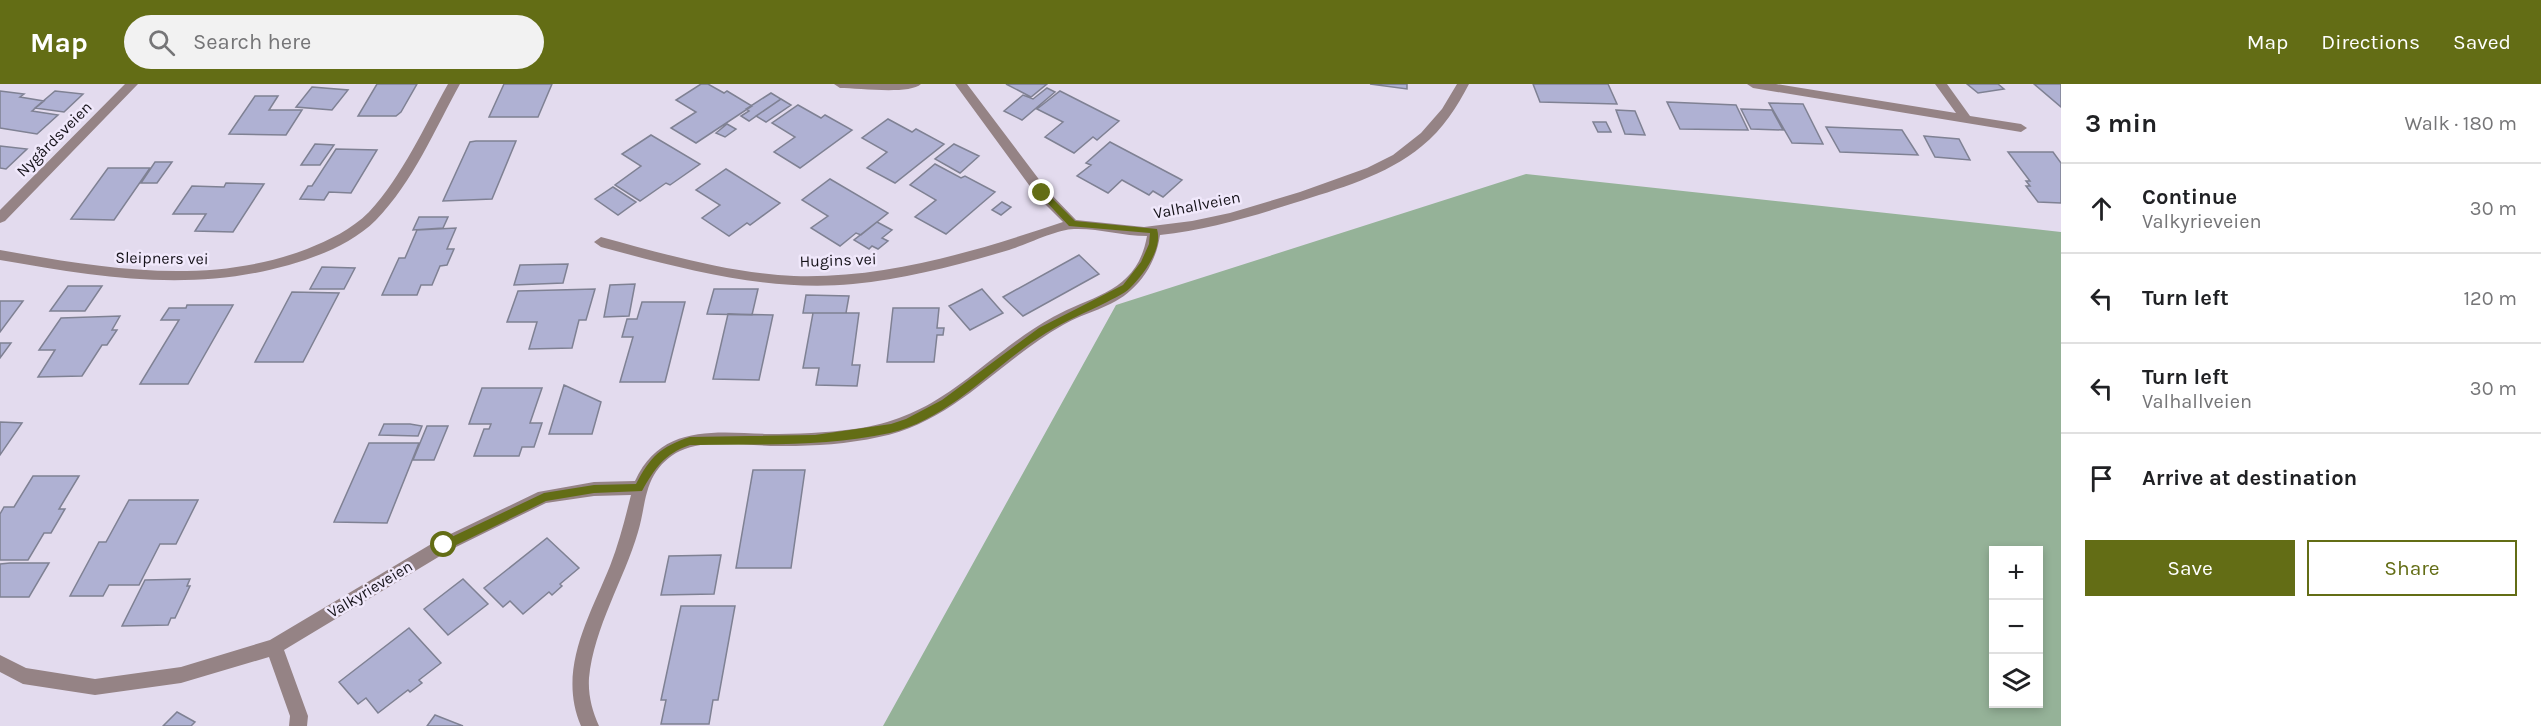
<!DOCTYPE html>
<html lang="en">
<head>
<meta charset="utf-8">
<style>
  body { margin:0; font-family:Karla,sans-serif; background:#f2f2f2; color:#202124 }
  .controls { position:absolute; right:18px; bottom:18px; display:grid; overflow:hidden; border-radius:0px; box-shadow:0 3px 9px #0003 }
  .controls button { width:54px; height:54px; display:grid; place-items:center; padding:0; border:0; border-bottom:2px solid #e0e0e0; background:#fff; color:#202124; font:30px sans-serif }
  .stop { position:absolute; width:18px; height:18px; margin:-14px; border:4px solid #636d15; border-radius:50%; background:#fff }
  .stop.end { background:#636d15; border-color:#fff; box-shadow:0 2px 6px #0008 }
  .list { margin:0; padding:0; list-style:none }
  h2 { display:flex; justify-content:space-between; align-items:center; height:78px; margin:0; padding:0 24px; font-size:26px }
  h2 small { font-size:20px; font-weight:400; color:#757577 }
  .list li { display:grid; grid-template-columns:39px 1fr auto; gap:18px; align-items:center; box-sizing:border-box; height:90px; padding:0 24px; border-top:2px solid #e0e0e0 }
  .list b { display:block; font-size:22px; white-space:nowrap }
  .list p { margin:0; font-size:20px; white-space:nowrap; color:#757577 }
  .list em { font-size:20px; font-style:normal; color:#757577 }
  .actions { display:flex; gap:12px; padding:18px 24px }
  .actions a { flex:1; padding:14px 0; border:2px solid #636d15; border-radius:0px; text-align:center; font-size:21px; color:#636d15 }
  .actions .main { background:#636d15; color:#fff }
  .icon { flex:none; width:33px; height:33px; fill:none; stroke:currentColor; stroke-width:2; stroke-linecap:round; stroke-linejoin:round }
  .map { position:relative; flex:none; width:2061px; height:642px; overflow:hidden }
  header { display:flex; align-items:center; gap:36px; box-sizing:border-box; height:84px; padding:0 30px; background:#636d15; color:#fff }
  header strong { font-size:28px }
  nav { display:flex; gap:33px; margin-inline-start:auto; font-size:21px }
  .search { width:420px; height:54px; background:#f2f2f2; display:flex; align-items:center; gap:15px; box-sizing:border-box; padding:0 21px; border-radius:33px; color:#757577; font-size:22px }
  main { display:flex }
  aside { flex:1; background:#fff }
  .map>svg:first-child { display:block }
</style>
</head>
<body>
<header>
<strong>Map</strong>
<div class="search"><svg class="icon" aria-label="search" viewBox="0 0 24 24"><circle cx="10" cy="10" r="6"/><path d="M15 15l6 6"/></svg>Search here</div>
<nav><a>Map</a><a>Directions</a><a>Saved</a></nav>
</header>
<main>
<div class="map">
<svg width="2061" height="642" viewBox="0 0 2061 642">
  <rect width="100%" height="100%" fill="#e3dbee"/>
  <path fill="#95b298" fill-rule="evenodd" d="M 1526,90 L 2061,148 L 2061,642 L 883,642 L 1116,221 ZM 1994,466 L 2038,466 L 2038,620 L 1994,620 Z"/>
  <path fill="#afb1d3" stroke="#7f8193" stroke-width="1.5" d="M 377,0 L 417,0 L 401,28 L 396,32 L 358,32 Z
    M 504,0 L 552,0 L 538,33 L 489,33 Z
    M 701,0 L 708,0 L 724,9 L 727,7 L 752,22 L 696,59 L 671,44 L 696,28 L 676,16 Z
    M 1006,0 L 1047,0 L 1031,13 Z
    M 1370,0 L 1407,0 L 1407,5 Z
    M 1533,0 L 1608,0 L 1617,20 L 1540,18 Z
    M 1967,0 L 1998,0 L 2004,5 L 1978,9 Z
    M 2034,0 L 2061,0 L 2061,23 Z
    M 312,3 L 348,6 L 332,26 L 296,23 Z
    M 1047,4 L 1055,8 L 1022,36 L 1004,27 L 1023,11 L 1033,15 Z
    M 0,7 L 24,10 L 20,13 L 44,17 L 32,27 L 58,31 L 37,50 L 0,44 Z
    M 55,7 L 83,10 L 64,28 L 35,24 Z
    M 1060,7 L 1119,37 L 1097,56 L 1093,53 L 1074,69 L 1045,53 L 1063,38 L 1037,25 Z
    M 771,9 L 781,15 L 749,37 L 741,32 L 749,27 L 746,25 Z
    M 255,12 L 278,12 L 269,26 L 302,26 L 286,51 L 229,50 Z
    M 781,15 L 791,21 L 766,38 L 756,32 Z
    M 1667,18 L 1736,21 L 1748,46 L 1680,45 Z
    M 1769,19 L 1803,20 L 1823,60 L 1792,59 Z
    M 798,21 L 821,34 L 825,31 L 852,46 L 800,84 L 774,68 L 795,53 L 772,39 Z
    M 1741,25 L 1772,26 L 1783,46 L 1751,45 Z
    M 1616,26 L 1635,27 L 1645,51 L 1625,50 Z
    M 888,35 L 912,48 L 916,45 L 944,60 L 895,99 L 867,84 L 887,68 L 862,54 Z
    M 1593,38 L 1606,38 L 1611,48 L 1598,48 Z
    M 727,40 L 736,45 L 725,53 L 716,49 Z
    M 1826,43 L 1902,46 L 1918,71 L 1840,68 Z
    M 651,51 L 700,80 L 670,101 L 666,99 L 640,117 L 615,101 L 641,82 L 622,70 Z
    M 1924,52 L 1959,55 L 1970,76 L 1935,73 Z
    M 476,57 L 516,57 L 492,115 L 443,117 L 470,58 Z
    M 1110,58 L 1182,96 L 1163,113 L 1153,107 L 1149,111 L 1122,96 L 1108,109 L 1077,92 L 1091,81 L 1086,79 Z
    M 315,60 L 334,61 L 320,81 L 301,81 Z
    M 954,60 L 979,72 L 960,89 L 935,75 Z
    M 0,62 L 27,65 L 6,85 L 0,84 Z
    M 336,65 L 377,66 L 351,109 L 329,108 L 324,116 L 300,115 L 308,102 L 312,102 Z
    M 2008,68 L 2053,68 L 2061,79 L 2061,119 L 2038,118 L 2026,102 L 2030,102 L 2026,97 L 2030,97 Z
    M 155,78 L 172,78 L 157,99 L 141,99 Z
    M 935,80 L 961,94 L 965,92 L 995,108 L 946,150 L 915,133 L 936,116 L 910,101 Z
    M 108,84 L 150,84 L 114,136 L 71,135 Z
    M 726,85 L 780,119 L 750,141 L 747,139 L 729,152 L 702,134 L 720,121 L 696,106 Z
    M 830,95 L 888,129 L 861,151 L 856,149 L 840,162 L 811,144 L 828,132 L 802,116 Z
    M 226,99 L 264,100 L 233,148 L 195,147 L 206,130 L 173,130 L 192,102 L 224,103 Z
    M 613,103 L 636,118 L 618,131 L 595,115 Z
    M 1002,118 L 1011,123 L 1001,131 L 992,126 Z
    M 419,133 L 448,133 L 443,144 L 413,146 Z
    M 877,138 L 892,146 L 882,154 L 888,157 L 878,165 L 872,162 L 869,165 L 854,156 Z
    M 456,144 L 447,165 L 454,165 L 447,181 L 440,182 L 432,201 L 421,201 L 417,211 L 382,211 L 399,174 L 405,174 L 417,146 Z
    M 1079,171 L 1099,190 L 1023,232 L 1003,213 Z
    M 568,180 L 563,199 L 514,201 L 520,181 Z
    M 322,183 L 355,184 L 344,205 L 310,205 Z
    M 635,200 L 629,232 L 604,233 L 610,201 Z
    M 68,202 L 102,202 L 85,227 L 50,227 Z
    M 595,205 L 586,236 L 579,236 L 572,264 L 529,265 L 537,238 L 507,238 L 518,207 Z
    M 714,205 L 758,205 L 752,231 L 707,230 Z
    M 982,205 L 1003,229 L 970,246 L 949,222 Z
    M 292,208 L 339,209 L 303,278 L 255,278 Z
    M 806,211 L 849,212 L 846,229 L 803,229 Z
    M 0,217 L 23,217 L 0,248 Z
    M 642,218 L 685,218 L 665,298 L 620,298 L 633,253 L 622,253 L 627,235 L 637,235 Z
    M 187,221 L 233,221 L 188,300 L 140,300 L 179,236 L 161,236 L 169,224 L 186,224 Z
    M 893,224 L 939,224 L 937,244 L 944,244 L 943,251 L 937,251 L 934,278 L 887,278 Z
    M 813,229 L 859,229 L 852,281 L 860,281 L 857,302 L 816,301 L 819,284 L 803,284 Z
    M 728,230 L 773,231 L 759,296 L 713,295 Z
    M 120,232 L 112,246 L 117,246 L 107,261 L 102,261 L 82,292 L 38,293 L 55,266 L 39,266 L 61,234 Z
    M 0,259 L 11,259 L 0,274 Z
    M 564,301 L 601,318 L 592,350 L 549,350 Z
    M 482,304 L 542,304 L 530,339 L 542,339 L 534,363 L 522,363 L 519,372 L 474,372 L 484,345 L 489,345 L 491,340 L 469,340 Z
    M 0,338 L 22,339 L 0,371 Z
    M 384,340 L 410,340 L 422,342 L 418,352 L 379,351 Z
    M 427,342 L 448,342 L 434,376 L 413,376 Z
    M 369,359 L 419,359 L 387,439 L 334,438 Z
    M 753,386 L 805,386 L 791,484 L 736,484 Z
    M 33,392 L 79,392 L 59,425 L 65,425 L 51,449 L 44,449 L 28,476 L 0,476 L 0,430 L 4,423 L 14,423 Z
    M 129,416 L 198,416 L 176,460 L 160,460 L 139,501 L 109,501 L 103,512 L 70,512 L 99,458 L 106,458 Z
    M 547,454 L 579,484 L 560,500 L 562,502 L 552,511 L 549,508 L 523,530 L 510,517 L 503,523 L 484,504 Z
    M 721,471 L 714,510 L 661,511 L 669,472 Z
    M 10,479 L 49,479 L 29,513 L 0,513 L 0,480 Z
    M 190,495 L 187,502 L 190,502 L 175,534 L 171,534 L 168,541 L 122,542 L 145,496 Z
    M 463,495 L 488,520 L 448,551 L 424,525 Z
    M 681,522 L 735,522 L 718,616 L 713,616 L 709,640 L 661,640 L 666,616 L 661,616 Z
    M 409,544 L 441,579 L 419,596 L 422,599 L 410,608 L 408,606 L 378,629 L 366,614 L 358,620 L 339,598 Z
    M 177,628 L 195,638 L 191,642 L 163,642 Z
    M 435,631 L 463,642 L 427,642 Z"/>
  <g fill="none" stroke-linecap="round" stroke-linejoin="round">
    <path fill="#958385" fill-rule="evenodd" d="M 125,0 L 138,0 L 5,137 L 0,139 L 0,126 Z
      M 448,0 L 460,0 C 435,45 413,98 376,136 C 353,159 320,172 289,181 C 189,209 99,193 0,176 L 0,166 C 101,184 207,203 307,165 C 329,156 351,146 369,128 C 403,91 424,43 448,0 Z
      M 834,0 L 921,0 C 909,11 858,4 840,4 Z
      M 955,0 L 967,0 L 1047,106 L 1076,136 L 1144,143 L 1192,137 L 1230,129 L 1300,108 L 1367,84 L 1393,71 L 1421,49 L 1442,25 L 1457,0 L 1469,0 C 1457,23 1443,45 1422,62 C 1386,92 1338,105 1294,119 C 1250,133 1206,146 1160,151 C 1157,172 1147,192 1131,206 C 1112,224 1085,228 1063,241 C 999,277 954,338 879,353 C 848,360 815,362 784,362 C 751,363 711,353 680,367 C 669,372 660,381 654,391 C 644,408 644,429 638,448 C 624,496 594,543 589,594 C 588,611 592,626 599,642 L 581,642 C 557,586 589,534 610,482 C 619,459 625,435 631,411 L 594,412 L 546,419 L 450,466 L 284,566 L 308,632 L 307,642 L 289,642 L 290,632 L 269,573 L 181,599 L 95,611 L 23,600 L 0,588 L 0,571 L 26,584 L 95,595 L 181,583 L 270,556 L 438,456 L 538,408 L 594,398 L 635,397 C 661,340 715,348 768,350 C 797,350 826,349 854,345 C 947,332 978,275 1053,233 C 1095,210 1137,208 1147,152 C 1122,152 1098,144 1074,145 C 1058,145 1025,161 1009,166 C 958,181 906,195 853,200 C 767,208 683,185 601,163 L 594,158 L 601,153 C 664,170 729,189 794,192 C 886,195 976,167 1063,138 L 1037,112 Z
      M 1747,0 L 1776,0 L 1956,29 L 1935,0 L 1947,0 L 1970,32 L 2021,40 L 2027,44 L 2021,48 L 1753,4 Z"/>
  </g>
  <path fill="#636d15" d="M 1040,107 L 1045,107 L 1075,137 L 1157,145 C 1163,165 1144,190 1130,204 C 1124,210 1114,214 1107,218 C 1087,228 1065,237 1046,249 C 994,281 952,334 890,349 C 825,363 757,360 690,361 C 664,370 655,384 642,407 L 594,409 L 546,417 L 448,465 L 441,465 L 441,458 L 544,409 L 594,401 L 636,400 C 651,372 660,363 690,353 L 815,351 L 891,340 L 906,335 L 942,316 L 1039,244 L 1123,201 L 1141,178 L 1149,160 L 1150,149 L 1069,142 L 1040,111 Z"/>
  <g text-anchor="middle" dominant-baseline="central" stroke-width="5" stroke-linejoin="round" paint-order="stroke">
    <g font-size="16" fill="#151219" stroke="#f0e8fb">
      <text transform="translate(54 55) rotate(-45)">Nygårdsveien</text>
      <text transform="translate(1197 121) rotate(-11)">Valhallveien</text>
      <text transform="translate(162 174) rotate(1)">Sleipners vei</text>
      <text transform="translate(838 176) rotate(-2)">Hugins vei</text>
      <text transform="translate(370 505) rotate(-31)">Valkyrieveien</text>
    </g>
  </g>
</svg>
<div class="controls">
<button>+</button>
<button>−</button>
<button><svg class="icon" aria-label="layers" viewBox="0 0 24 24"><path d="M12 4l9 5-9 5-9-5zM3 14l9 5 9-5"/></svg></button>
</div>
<div class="stop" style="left:444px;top:461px"></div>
<div class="stop end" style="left:1042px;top:109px"></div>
</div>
<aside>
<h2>3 min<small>Walk · 180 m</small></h2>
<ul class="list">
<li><svg class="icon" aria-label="ahead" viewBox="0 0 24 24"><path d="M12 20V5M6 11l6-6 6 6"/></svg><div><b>Continue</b><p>Valkyrieveien</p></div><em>30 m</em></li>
<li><svg class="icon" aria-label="left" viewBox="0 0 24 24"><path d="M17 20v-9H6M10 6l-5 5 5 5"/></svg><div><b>Turn left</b></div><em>120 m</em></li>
<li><svg class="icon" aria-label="left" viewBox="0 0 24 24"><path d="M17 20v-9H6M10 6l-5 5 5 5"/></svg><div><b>Turn left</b><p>Valhallveien</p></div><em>30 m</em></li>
<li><svg class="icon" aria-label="arrive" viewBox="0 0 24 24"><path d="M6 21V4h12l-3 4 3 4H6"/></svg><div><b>Arrive at destination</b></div></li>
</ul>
<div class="actions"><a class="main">Save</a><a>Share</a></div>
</aside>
</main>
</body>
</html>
